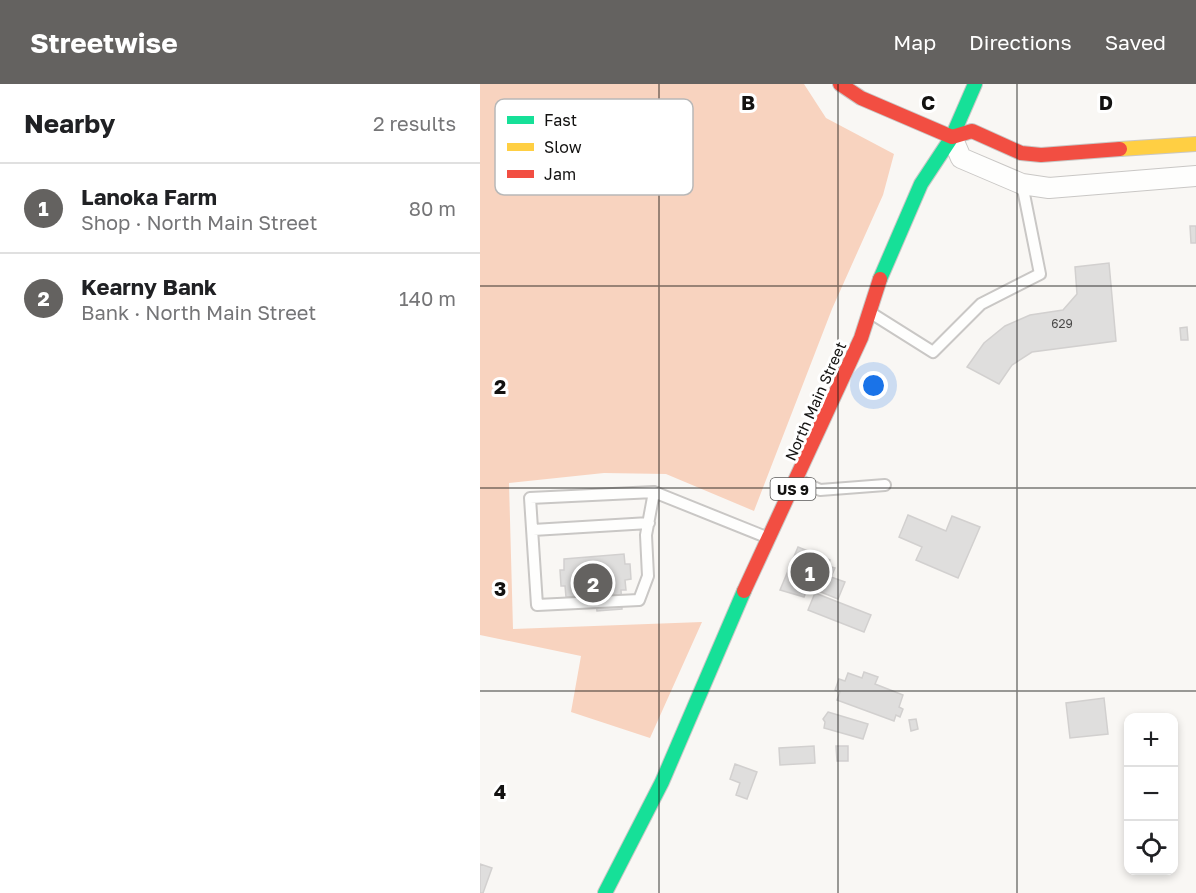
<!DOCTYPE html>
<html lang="en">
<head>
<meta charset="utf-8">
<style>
  body { margin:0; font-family:"Golos Text",sans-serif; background:#f6f6f6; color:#202124 }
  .controls { position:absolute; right:18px; bottom:18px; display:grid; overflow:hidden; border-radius:12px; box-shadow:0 3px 9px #0003 }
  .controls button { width:54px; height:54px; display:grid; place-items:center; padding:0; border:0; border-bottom:2px solid #e0e0e0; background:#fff; color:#202124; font:30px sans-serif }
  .you { position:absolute; left:394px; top:302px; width:21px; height:21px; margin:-15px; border:4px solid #fff; border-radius:50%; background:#1a73e8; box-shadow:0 0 0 9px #1a73e833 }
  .badge { display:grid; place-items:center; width:39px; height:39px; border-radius:50%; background:#646260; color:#fff; font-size:20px; font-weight:700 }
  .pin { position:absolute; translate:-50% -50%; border:3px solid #fff; box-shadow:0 2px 6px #0006 }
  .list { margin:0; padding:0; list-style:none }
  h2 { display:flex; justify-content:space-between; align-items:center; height:78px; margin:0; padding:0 24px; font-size:26px }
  h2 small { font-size:20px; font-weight:400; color:#757577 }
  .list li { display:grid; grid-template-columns:39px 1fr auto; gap:18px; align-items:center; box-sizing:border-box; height:90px; padding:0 24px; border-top:2px solid #e0e0e0 }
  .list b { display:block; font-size:22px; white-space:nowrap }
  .list p { margin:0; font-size:20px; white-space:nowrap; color:#757577 }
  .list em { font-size:20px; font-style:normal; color:#757577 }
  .icon { flex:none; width:33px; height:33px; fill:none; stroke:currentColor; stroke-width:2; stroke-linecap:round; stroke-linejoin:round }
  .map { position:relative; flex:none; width:716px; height:809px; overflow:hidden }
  header { display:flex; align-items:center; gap:36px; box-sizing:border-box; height:84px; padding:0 30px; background:#646260; color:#fff }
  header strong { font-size:28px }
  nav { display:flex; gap:33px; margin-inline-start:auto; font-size:21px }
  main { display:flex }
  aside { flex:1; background:#fff }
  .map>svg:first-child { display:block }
</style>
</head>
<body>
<header>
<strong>Streetwise</strong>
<nav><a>Map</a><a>Directions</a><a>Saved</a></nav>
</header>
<main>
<aside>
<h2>Nearby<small>2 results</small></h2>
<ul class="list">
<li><span class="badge">1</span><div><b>Lanoka Farm</b><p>Shop · North Main Street</p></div><em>80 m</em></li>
<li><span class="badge">2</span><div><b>Kearny Bank</b><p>Bank · North Main Street</p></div><em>140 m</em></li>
</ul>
</aside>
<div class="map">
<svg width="716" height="809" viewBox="0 0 716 809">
  <rect width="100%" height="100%" fill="#f9f7f4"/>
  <path fill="#f8d3bf" d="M 0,0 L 324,0 L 346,34 L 414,70 L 403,111 L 352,225 L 274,427 L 186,390 L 124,389 L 29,399 L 33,545 L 222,538 L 170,654 L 91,628 L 101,572 L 0,551 Z"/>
  <path fill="#dfdedd" stroke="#d2d0cf" stroke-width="1.5" d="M 710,142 L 716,142 L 716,159 L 711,159 Z
    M 629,179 L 636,257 L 552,268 L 532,281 L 519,300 L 487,283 L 504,259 L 525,242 L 550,231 L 583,226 L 597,210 L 595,183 Z
    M 707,243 L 708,256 L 701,256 L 700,244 Z
    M 428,431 L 466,447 L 472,432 L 500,443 L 478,494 L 436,476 L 442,463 L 419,453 Z
    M 318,463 L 350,476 L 348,482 L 355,484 L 351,493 L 365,498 L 358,515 L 336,506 L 337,502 L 330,499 L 324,513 L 300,506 Z
    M 144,470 L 145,480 L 150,480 L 151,495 L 145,496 L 146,506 L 141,506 L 142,525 L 117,527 L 115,511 L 86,513 L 85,502 L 81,502 L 80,486 L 84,486 L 84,475 Z
    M 335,509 L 391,531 L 384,548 L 328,526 Z
    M 384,588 L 398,593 L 395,600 L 423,611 L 419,623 L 423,625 L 420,633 L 416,631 L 414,637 L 357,616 L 360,608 L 355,606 L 359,595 L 365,597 L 368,589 L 382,594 Z
    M 624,614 L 628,650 L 590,654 L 586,619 Z
    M 348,628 L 388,640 L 383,655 L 344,644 L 345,638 L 343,635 Z
    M 436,635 L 438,645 L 431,647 L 429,636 Z
    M 334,662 L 335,679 L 300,681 L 299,664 Z
    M 356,662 L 368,662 L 368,677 L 357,677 Z
    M 255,680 L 277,688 L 267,715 L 256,711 L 260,699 L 250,695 Z
    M 0,780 L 12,784 L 3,809 L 0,809 Z"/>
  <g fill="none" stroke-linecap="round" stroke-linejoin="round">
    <defs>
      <path id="lane" d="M 391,229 L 453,268 L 501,220 L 560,190 L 542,100
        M 321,397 L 340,406 L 405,401
        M 174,408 L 166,451 L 168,492 L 159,516 L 57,521 L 50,414 L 174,408 L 286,453
        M 53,446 L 169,439"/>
      <path id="street" d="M 472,53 L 481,74 L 542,100 L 569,104 L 716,92"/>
      <path id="fast" d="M 400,195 L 441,100 L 472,53 L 495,0
        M 125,809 L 182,698 L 264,507"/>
      <path id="slow" d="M 640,65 L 716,60"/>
      <path id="jam" d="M 360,0 L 381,14 L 472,53 L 492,47 L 541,69 L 561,71 L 640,65
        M 264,507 L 381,254 L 400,195"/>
    </defs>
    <use href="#lane" stroke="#c9c7c5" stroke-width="14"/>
    <use href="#street" stroke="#c9c7c5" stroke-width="22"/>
    <use href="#fast" stroke="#c9c7c5" stroke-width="16"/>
    <use href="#slow" stroke="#c9c7c5" stroke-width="16"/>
    <use href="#jam" stroke="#c9c7c5" stroke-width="16"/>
    <use href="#lane" stroke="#fefefd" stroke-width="10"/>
    <use href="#street" stroke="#fefefd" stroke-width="20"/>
    <use href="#fast" stroke="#16e098" stroke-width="14"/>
    <use href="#slow" stroke="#ffcf43" stroke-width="14"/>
    <use href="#jam" stroke="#f24e42" stroke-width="14"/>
  </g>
  <path fill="none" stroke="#131211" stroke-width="1.5" stroke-opacity="0.55" d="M 179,0 L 179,809M 358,0 L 358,809M 537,0 L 537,809M 0,202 L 716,202M 0,404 L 716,404M 0,607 L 716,607"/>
  <g text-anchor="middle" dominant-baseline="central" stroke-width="6" stroke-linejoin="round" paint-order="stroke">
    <g font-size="12" fill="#484746">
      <text x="582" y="239">629</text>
    </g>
    <rect fill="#fff" stroke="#5a5958" stroke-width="1.5" x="290.5" y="394" width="45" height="22" rx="4.5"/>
    <g font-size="14" font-weight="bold" fill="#131211">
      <text x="313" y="405">US 9</text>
    </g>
    <g font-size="15" fill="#131211" stroke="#fff">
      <text transform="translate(335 317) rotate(-66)">North Main Street</text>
    </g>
  </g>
  <rect x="15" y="15" width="198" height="96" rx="9" fill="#fff" stroke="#b8b8b8" stroke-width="1.5"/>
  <rect x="27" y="32" width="27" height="8" fill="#16e098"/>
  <rect x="27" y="59" width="27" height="8" fill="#ffcf43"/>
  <rect x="27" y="86" width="27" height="8" fill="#f24e42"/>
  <g font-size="16" fill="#131211">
    <text x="64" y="42">Fast</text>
    <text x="64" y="69">Slow</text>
    <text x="64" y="96">Jam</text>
  </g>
  <g font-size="20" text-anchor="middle" font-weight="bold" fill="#131211" stroke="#fff" stroke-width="6" stroke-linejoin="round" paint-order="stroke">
    <text x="268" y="26">B</text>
    <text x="448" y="26">C</text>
    <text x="626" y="26">D</text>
    <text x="20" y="310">2</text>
    <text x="20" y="512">3</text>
    <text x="20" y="715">4</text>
  </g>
</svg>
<div class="controls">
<button>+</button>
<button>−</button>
<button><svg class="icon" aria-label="locate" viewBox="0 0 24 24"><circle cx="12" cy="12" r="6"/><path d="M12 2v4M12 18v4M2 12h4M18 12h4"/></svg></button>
</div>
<div class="you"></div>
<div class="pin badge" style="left:330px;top:488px">1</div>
<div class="pin badge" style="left:113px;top:499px">2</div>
</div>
</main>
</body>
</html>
